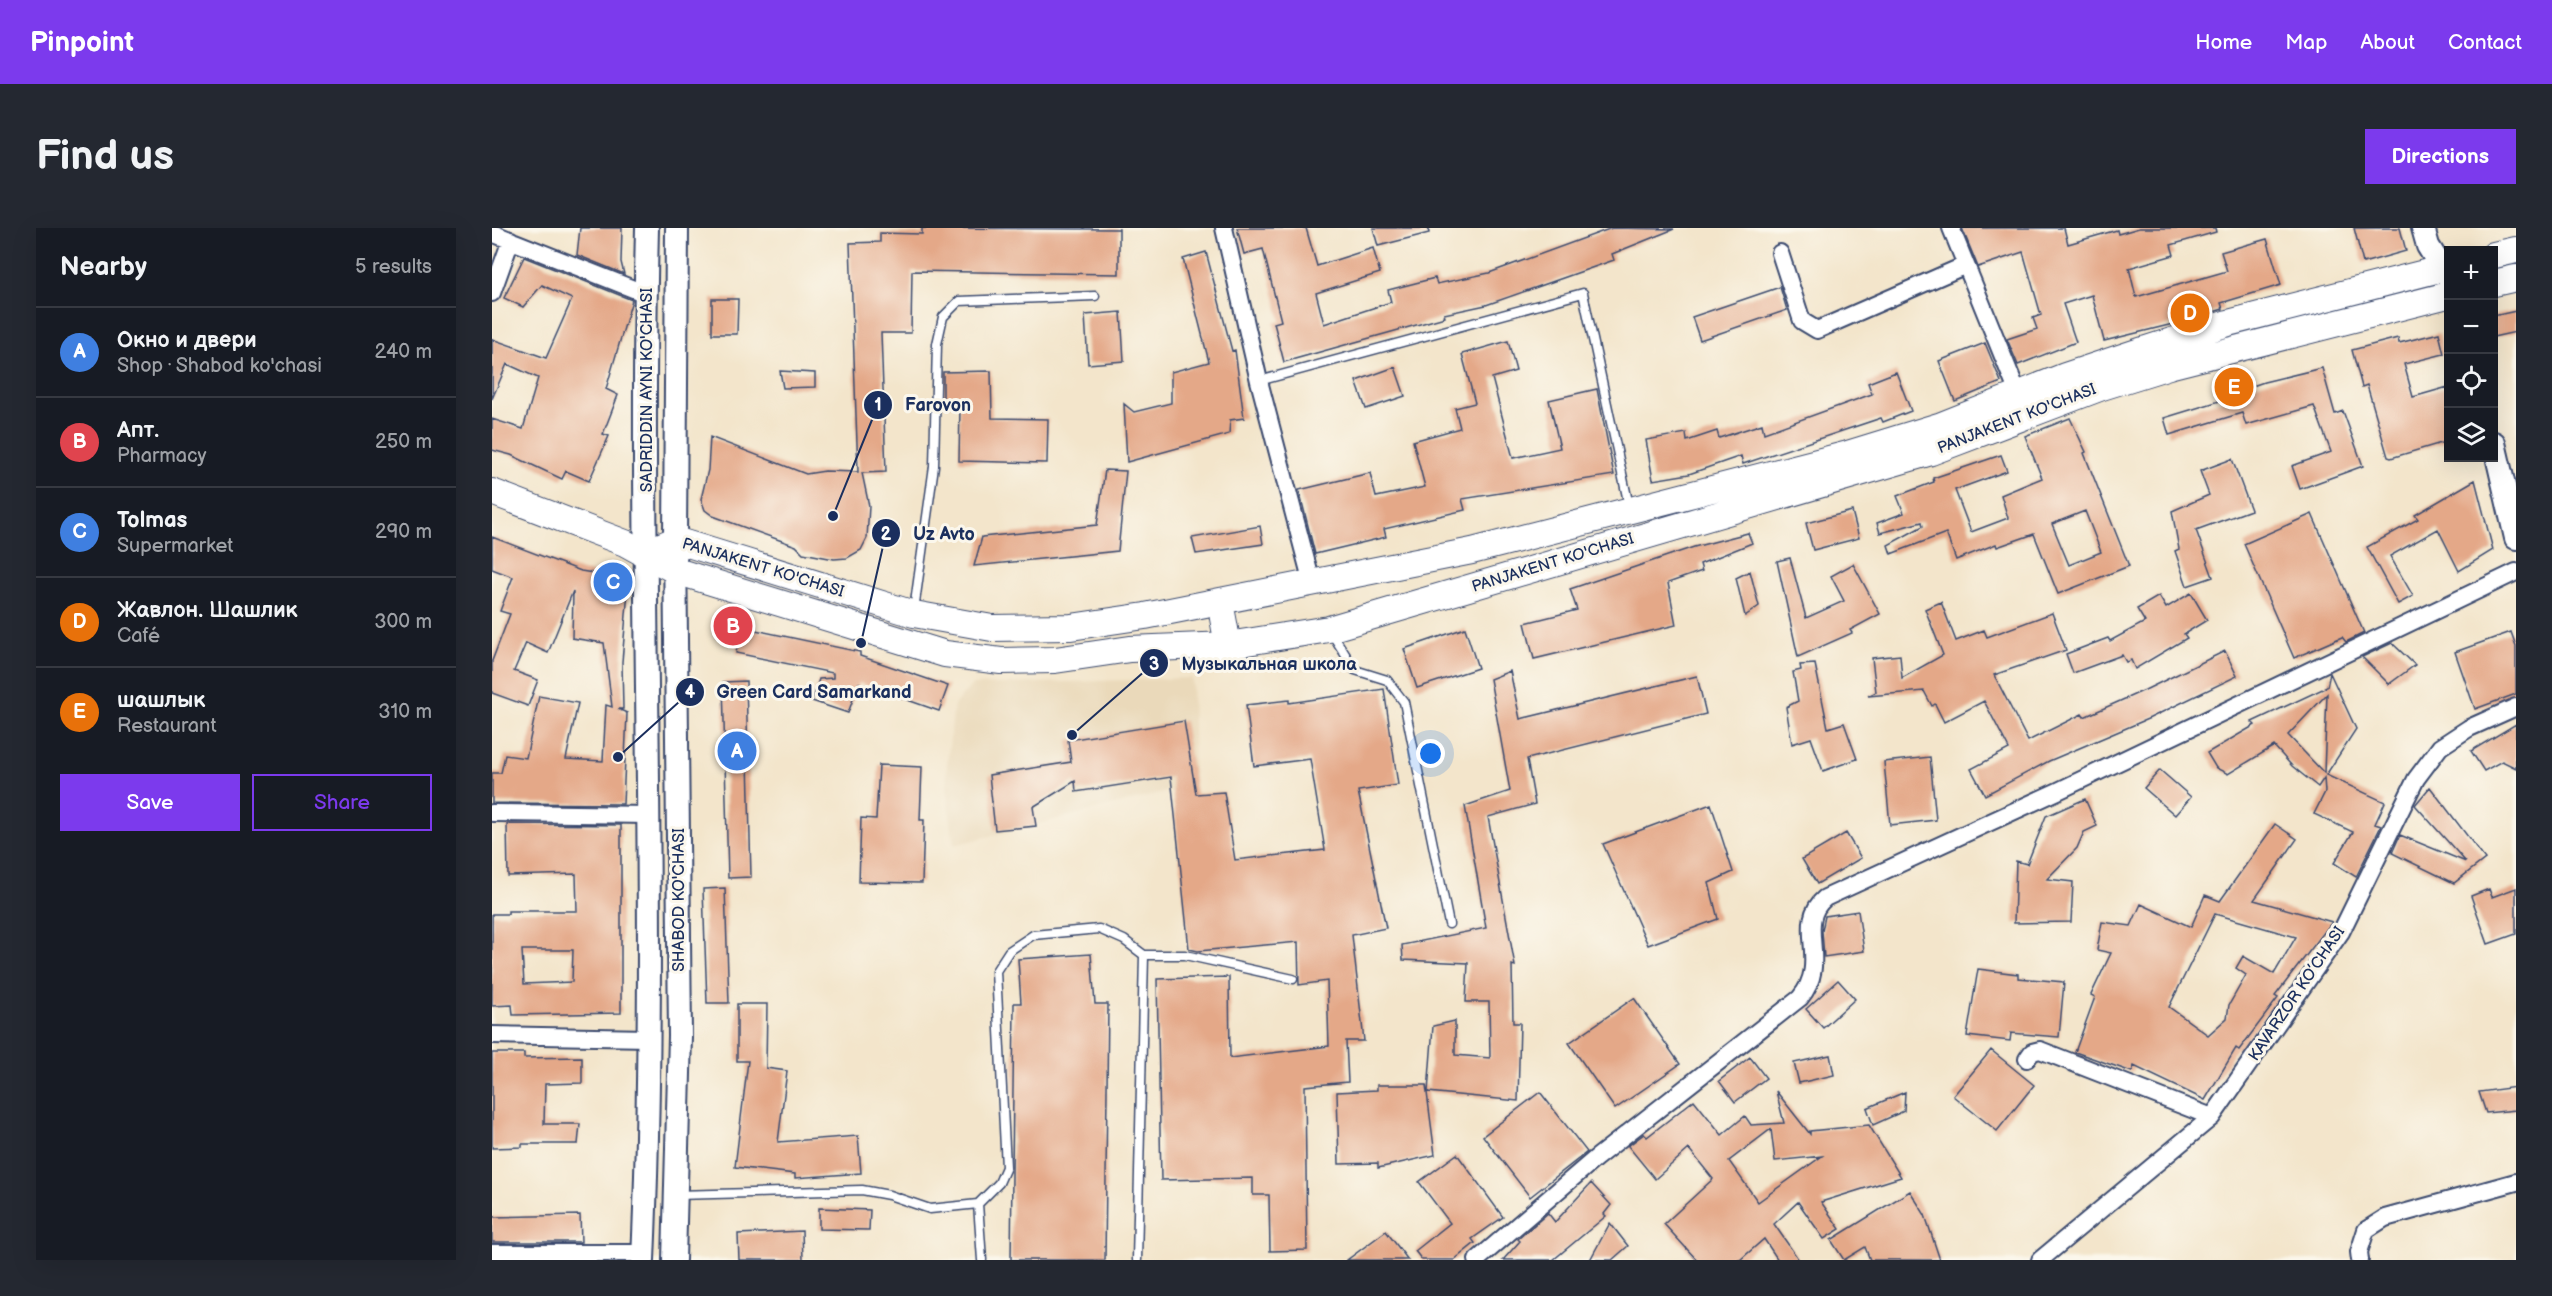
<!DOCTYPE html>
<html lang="en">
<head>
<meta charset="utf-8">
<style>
  body { margin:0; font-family:"Balsamiq Sans",sans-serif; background:#242831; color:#f1f3f6 }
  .controls { position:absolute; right:18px; top:18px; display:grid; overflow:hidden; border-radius:0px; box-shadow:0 6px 24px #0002 }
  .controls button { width:54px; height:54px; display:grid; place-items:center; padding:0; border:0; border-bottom:2px solid #363941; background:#171b24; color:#f1f3f6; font:30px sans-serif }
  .you { position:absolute; left:939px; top:526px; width:21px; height:21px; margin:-15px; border:4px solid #fff; border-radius:50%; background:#1a73e8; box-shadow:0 0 0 9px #1a73e833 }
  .badge { display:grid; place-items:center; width:39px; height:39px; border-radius:50%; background:#7c3aed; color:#fff; font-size:20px; font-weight:700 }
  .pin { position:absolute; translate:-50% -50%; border:3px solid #fff; box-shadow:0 2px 6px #0006 }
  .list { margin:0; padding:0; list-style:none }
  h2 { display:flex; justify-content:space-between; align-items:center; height:78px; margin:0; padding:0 24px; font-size:26px }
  h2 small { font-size:20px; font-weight:400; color:#9ea1a6 }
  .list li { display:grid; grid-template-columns:39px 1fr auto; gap:18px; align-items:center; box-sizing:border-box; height:90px; padding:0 24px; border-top:2px solid #363941 }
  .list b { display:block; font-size:22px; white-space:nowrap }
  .list p { margin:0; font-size:20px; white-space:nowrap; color:#9ea1a6 }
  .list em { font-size:20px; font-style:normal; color:#9ea1a6 }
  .actions { display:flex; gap:12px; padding:18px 24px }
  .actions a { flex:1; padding:14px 0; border:2px solid #7c3aed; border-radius:0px; text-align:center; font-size:21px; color:#7c3aed }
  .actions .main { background:#7c3aed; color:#fff }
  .icon { flex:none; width:33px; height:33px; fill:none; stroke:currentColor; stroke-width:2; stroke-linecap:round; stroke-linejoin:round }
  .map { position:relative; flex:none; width:2024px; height:1032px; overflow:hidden; border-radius:0px }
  header { display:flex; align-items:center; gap:36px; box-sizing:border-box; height:84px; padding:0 30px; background:#7c3aed; color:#fff }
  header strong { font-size:28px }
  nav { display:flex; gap:33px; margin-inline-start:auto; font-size:21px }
  .intro { display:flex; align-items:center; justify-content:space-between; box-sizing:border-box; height:144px; padding:0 36px }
  h1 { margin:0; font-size:42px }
  .button { padding:15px 27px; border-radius:0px; background:#7c3aed; color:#fff; font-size:21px; font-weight:700 }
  main { display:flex; gap:36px; padding:0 36px }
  aside { flex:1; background:#171b24; border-radius:0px; box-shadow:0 6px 24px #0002 }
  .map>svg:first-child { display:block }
</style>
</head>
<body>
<header>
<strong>Pinpoint</strong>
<nav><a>Home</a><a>Map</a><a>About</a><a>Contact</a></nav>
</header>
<div class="intro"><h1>Find us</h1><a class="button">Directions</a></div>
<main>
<aside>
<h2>Nearby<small>5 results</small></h2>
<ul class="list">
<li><span class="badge" style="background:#3f7fe0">A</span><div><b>Окно и двери</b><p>Shop · Shabod ko'chasi</p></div><em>240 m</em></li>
<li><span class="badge" style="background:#e0444e">B</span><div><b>Апт.</b><p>Pharmacy</p></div><em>250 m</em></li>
<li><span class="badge" style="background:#3f7fe0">C</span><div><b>Tolmas</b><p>Supermarket</p></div><em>290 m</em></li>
<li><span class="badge" style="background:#e8710a">D</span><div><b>Жавлон. Шашлик</b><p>Café</p></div><em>300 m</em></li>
<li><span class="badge" style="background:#e8710a">E</span><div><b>шашлык</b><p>Restaurant</p></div><em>310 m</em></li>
</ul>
<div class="actions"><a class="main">Save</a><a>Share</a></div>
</aside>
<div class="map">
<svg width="2024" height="1032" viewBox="0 0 2024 1032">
  <rect width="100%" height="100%" fill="#fbf7ec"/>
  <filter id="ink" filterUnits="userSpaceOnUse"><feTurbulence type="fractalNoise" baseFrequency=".0167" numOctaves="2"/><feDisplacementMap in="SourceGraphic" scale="12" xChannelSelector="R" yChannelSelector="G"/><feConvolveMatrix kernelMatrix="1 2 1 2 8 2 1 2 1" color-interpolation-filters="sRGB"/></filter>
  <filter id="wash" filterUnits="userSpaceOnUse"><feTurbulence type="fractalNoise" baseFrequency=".008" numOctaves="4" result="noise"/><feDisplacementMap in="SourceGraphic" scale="24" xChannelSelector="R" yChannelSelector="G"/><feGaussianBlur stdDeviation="1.35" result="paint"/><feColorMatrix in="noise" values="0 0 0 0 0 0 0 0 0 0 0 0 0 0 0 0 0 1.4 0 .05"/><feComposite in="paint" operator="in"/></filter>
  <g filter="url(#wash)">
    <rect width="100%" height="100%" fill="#f3e5cb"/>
    <path fill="#ead9ba" d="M 700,450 L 702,557 L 462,617 L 454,559 L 455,536 L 462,477 L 480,457 Z"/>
    <g id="blocks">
      <path fill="#e4a888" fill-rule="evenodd" d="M 88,0 L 130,0 L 129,34 L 132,46 L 85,27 Z
        M 430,0 L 627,1 L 627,46 L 420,43 L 419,105 L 389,105 L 394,244 L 370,245 L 377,278 L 375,310 L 369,322 L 355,330 L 342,331 L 311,325 L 304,318 L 221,288 L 213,282 L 209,271 L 216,242 L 218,209 L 314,246 L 333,243 L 366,244 L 358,15 L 388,14 L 388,5 L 430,6 Z
        M 745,0 L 814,0 L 825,38 L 881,20 L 888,45 L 824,65 L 832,96 L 899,74 L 896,62 L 943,50 L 945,56 L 997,45 L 1120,0 L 1182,1 L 1120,26 L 1122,32 L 994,77 L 952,86 L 953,89 L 792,134 L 782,95 L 789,93 L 771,21 L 752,26 Z
        M 881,0 L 936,0 L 937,5 L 886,18 Z
        M 1470,0 L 1572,0 L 1576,16 L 1625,2 L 1626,6 L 1647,0 L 1723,0 L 1724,4 L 1679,17 L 1682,27 L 1637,40 L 1644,69 L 1735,43 L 1729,24 L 1775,11 L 1789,57 L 1729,75 L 1731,81 L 1685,95 L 1612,113 L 1600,67 L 1571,76 L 1584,114 L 1526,137 L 1515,111 L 1545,101 L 1541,90 L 1549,87 L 1531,24 L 1486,39 Z
        M 1862,0 L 1908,0 L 1914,23 L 1871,35 Z
        M 714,24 L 740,123 L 743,122 L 752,190 L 738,192 L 737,206 L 635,234 L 632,176 L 642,184 L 679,175 L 679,144 L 717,134 L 691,31 Z
        M 32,29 L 140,72 L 114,161 L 126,167 L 111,206 L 117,208 L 97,253 L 74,243 L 70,251 L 19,227 L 0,222 L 0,191 L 31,201 L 46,150 L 15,136 L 0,171 L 0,111 L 54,130 L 80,71 L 50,57 L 31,79 L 12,70 Z
        M 1288,59 L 1295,82 L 1208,112 L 1200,89 Z
        M 220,71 L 246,71 L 245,106 L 220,106 Z
        M 2024,83 L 2024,104 L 2001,109 L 2001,88 Z
        M 629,84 L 632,133 L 596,136 L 593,87 Z
        M 1947,105 L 1952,126 L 1912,136 L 1921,169 L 1956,159 L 1956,213 L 1899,230 L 1896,229 L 1875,157 L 1870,159 L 1860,122 L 1906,110 L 1907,115 Z
        M 1016,113 L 1024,143 L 1000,150 L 1021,230 L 1068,220 L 1057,172 L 1105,161 L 1122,247 L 970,271 L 973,282 L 892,301 L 894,309 L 823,326 L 807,262 L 878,245 L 884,269 L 933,259 L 921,213 L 968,200 L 963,180 L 983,175 L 970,126 Z
        M 1493,115 L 1509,154 L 1463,173 L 1447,133 Z
        M 903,139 L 913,168 L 874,181 L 864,153 Z
        M 1830,140 L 1843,186 L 1851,183 L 1871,238 L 1808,261 L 1800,238 L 1839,224 L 1822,178 L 1754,197 L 1750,185 L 1677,207 L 1672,190 L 1744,168 L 1743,164 L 1772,154 Z
        M 288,143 L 323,145 L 323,159 L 291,160 Z
        M 499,143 L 500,190 L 556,191 L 555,235 L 467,233 L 468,177 L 451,177 L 451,144 Z
        M 1404,144 L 1419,183 L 1391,194 L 1389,190 L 1251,236 L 1249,228 L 1197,246 L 1161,252 L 1154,212 L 1194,205 L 1195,213 L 1225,203 L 1227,210 L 1270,196 L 1272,205 L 1380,166 L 1376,155 Z
        M 1578,190 L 1594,224 L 1592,225 L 1637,338 L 1566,366 L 1542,306 L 1505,319 L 1504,316 L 1464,332 L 1454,305 L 1399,326 L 1396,317 L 1431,298 L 1430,294 L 1388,305 L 1385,295 L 1412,285 L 1405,268 L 1442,254 L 1441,250 L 1456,245 L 1509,227 L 1515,243 L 1463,262 L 1479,304 L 1516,290 L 1509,267 L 1550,250 L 1533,208 ZM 1593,283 L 1609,324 L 1577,337 L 1560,296 Z
        M 1740,231 L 1759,282 L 1704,302 L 1721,349 L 1695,358 L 1683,323 L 1687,321 L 1680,283 L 1717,267 L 1708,243 Z
        M 613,242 L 634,243 L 626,323 L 482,338 L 490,309 L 605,297 Z
        M 1983,252 L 2001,322 L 1967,343 L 1946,301 L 1898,328 L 1921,368 L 1906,376 L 1875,319 L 1926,291 L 1923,287 Z
        M 1360,283 L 1367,310 L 1321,322 L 1314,295 Z
        M 1820,286 L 1872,405 L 1854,414 L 1850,409 L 1802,430 L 1752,316 Z
        M 768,298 L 771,316 L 704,326 L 700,310 Z
        M 1256,305 L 1260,315 L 1208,336 L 1210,343 L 1176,355 L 1184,397 L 1042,431 L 1033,395 L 1085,382 L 1078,361 L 1202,319 Z
        M 0,309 L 89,343 L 137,351 L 130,434 L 131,481 L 126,481 L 135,485 L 131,576 L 0,575 L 0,545 L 9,545 L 13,527 L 34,530 L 47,468 L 86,475 L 74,531 L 111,533 L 114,477 L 120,479 L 112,415 L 80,410 L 81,363 L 56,425 L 34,415 L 22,443 L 46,452 L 36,478 L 0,465 L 0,433 L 18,386 L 8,383 L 21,349 L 0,341 Z
        M 1298,330 L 1314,390 L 1352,373 L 1339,348 L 1361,336 L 1388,386 L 1358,402 L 1360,405 L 1306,429 L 1285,333 Z
        M 1258,343 L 1267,378 L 1253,388 L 1244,350 Z
        M 1699,365 L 1715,392 L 1692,406 L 1695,410 L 1643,441 L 1639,432 L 1634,434 L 1630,427 L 1581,445 L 1574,426 L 1616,410 L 1618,413 L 1653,394 L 1645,381 L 1667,368 L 1674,380 Z
        M 1449,374 L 1464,413 L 1492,402 L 1495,409 L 1560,385 L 1574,422 L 1502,447 L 1536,513 L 1590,486 L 1592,489 L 1653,462 L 1733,423 L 1745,448 L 1658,490 L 1557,533 L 1493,567 L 1479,541 L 1517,521 L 1492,473 L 1452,494 L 1443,476 L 1440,478 L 1432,463 L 1376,468 L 1384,464 L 1380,430 L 1408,427 L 1410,450 L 1451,427 L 1433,381 Z
        M 249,399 L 368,424 L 368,428 L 456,458 L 447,483 L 367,455 L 356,485 L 320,473 L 327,451 L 341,450 L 341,445 L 244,425 Z
        M 973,400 L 986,440 L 925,460 L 912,421 Z
        M 2019,404 L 2024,418 L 2024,466 L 1983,481 L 1963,424 Z
        M 1900,415 L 1923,437 L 1897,456 L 1870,429 Z
        M 1323,436 L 1336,500 L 1352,495 L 1365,531 L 1331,543 L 1319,510 L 1300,516 L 1294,479 L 1306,473 L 1301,444 L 1309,442 L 1308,437 Z
        M 1018,443 L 1028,491 L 1205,448 L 1214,486 L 1035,531 L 1043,576 L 996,589 L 1023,738 L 1020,737 L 1021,795 L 1028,795 L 1026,873 L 936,864 L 941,798 L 963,793 L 963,827 L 998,830 L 997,774 L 974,774 L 976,735 L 911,732 L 910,717 L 994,700 L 973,578 L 1018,563 L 998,451 Z
        M 1838,445 L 1864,501 L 1834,547 L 1893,574 L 1883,596 L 1889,598 L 1864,649 L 1842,635 L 1861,604 L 1822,586 L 1833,564 L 1832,550 L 1826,559 L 1800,538 L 1782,518 L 1736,546 L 1724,540 L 1715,525 L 1763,497 L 1760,494 L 1835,459 ZM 1835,466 L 1832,545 L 1796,507 Z
        M 254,453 L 259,649 L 236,650 L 231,454 Z
        M 892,461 L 906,557 L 866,563 L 894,700 L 860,707 L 872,813 L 854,813 L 856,854 L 813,858 L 815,1022 L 778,1023 L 777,967 L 761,967 L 761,950 L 669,952 L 665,751 L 737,749 L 738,830 L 837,818 L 835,753 L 807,757 L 806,714 L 706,723 L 697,721 L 679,549 L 584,564 L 583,553 L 541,579 L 544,598 L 503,602 L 497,547 L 579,534 L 576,512 L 692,493 L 704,566 L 732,564 L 743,632 L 833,622 L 818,531 L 762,538 L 754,477 L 797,472 L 797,475 Z
        M 2024,496 L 2024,540 L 2010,533 L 1992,543 L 1979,523 Z
        M 1438,529 L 1444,592 L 1398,597 L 1392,534 Z
        M 387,537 L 430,539 L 428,592 L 432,592 L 430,655 L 367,654 L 369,590 L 384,591 Z
        M 1668,542 L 1699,569 L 1683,587 L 1652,560 Z
        M 1938,559 L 1993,631 L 1962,655 L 1900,625 L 1908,607 L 1974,634 L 1923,577 Z
        M 1593,571 L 1605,598 L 1592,604 L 1585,620 L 1555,651 L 1581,654 L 1579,694 L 1522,695 L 1524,633 L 1535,636 L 1554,588 Z
        M 1219,576 L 1241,644 L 1217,655 L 1226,691 L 1156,717 L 1111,616 Z
        M 15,596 L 129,597 L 129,785 L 21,787 L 20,777 L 0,778 L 0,686 L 16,686 L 16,683 L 85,683 L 84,646 L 16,648 ZM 30,722 L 81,722 L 80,754 L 32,756 Z
        M 1783,596 L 1805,611 L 1762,672 L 1840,694 L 1783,768 L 1786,770 L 1747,822 L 1744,820 L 1713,872 L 1642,838 L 1640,844 L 1583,824 L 1603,769 L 1599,767 L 1619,725 L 1605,722 L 1610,694 L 1639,698 L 1649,676 L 1699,699 L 1713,667 L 1728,673 ZM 1723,686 L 1804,709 L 1782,746 L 1751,728 L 1744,740 L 1754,747 L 1737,777 L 1735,790 L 1716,807 L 1677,779 Z
        M 1354,605 L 1369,630 L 1325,656 L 1310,631 Z
        M 233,660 L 237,775 L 215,775 L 211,661 Z
        M 2024,660 L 2024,706 L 1996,716 L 1979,668 L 1997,661 L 2000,669 Z
        M 1366,683 L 1372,723 L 1332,729 L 1330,703 L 1333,688 Z
        M 599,726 L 603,776 L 616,776 L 613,1032 L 519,1032 L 522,775 L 529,775 L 526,731 Z
        M 1486,741 L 1526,746 L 1526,750 L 1572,754 L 1567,809 L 1519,805 L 1518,813 L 1475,808 Z
        M 1346,752 L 1363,771 L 1331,800 L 1314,781 Z
        M 1142,770 L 1188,836 L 1123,881 L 1077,815 Z
        M 245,776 L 275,776 L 274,840 L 295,843 L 286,914 L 366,908 L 369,945 L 303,950 L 303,946 L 243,939 L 256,833 L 245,833 Z
        M 1499,822 L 1542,857 L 1505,903 L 1461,868 Z
        M 0,825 L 32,825 L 32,830 L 90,829 L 90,855 L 53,856 L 52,896 L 88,896 L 86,916 L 30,916 L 30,919 L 0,920 Z
        M 1338,827 L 1342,847 L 1307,855 L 1302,835 Z
        M 1258,829 L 1274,850 L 1243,874 L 1227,853 Z
        M 885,857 L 934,857 L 943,927 L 886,940 L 886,935 L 847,936 L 845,864 L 885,862 Z
        M 2024,859 L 2024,882 L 1994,885 L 1987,864 Z
        M 1284,863 L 1318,906 L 1318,903 L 1377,897 L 1409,949 L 1329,974 L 1348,1001 L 1332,1011 L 1306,974 L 1282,996 L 1307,1032 L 1286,1032 L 1272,1011 L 1248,1032 L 1205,1032 L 1172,996 L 1221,951 L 1197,921 L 1163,951 L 1136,918 L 1152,906 L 1155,909 L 1202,872 L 1230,907 L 1253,888 L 1259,897 L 1292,895 ZM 1279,901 L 1283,933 L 1330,928 L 1266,974 L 1237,933 Z
        M 1048,864 L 1095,924 L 1038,969 L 991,908 Z
        M 1413,864 L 1412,883 L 1381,897 L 1375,880 Z
        M 965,926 L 1011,989 L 980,1011 L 983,1015 L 962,1032 L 930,1032 L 923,1023 L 958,995 L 927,954 Z
        M 1099,955 L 1119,977 L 1112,986 L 1114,988 L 1061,1032 L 1011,1032 L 1028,1013 L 1026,1011 L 1056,985 L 1063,994 Z
        M 1418,963 L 1433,987 L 1448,1032 L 1378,1032 L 1373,1019 L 1352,1032 L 1339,1012 Z
        M 327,980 L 378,982 L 377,1002 L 327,1001 Z
        M 88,987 L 89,1014 L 0,1014 L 0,989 Z
        M 1118,995 L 1136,1018 L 1120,1032 L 1098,1032 Z
        M 310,1003 L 311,1032 L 247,1032 L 246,1006 Z
        M 894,1003 L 916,1032 L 855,1032 Z"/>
    </g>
  </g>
  <g filter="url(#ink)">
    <use href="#blocks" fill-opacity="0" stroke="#3b4a6e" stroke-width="1.5"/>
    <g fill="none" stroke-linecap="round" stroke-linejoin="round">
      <defs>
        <path id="lane" d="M 767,153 L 1091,65 L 1137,278
          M 422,382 L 442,238 L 445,116 L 451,89 L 467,73 L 603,68
          M 839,404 L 863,442 L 895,452 L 912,474 L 957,696
          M 184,967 L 370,962 L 397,967 L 438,981 L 486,976 L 507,955 L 514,939 L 504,743 L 517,723 L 541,707 L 607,701 L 632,712 L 652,727 L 693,727 L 801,751
          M 486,976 L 490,1032
          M 645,1032 L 652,727"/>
        <path id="street" d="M 732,0 L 767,153 L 820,355
          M 1459,0 L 1527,168
          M 0,5 L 154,66
          M 1288,25 L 1310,93 L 1325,102 L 1474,37
          M 0,65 L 19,12
          M 0,585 L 158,587
          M 0,807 L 157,810
          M 1535,831 L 1540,824 L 1548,822 L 1720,889
          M 0,1025 L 151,1025
          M 985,1032 L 1104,930 L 1308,770 C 1339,733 1302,696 1333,670 L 1566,563 L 2024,344
          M 1548,1032 L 1720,889 L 1849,704 L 1924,551 L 1948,519 L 1977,500 L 2024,479
          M 1868,1032 L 1867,1024 L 1874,1002 L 1893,990 L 2024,954"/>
        <path id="secondary" d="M 1931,0 L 1936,18 L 1956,50
          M 2002,215 L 2024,310
          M 151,1032 C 166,688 147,344 155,0
          M 182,1032 L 188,808 L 183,312 L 185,0"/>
        <path id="primary" d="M 2002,27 L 2024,22
          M 2002,55 L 2024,50
          M 0,264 L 133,315 L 184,343 L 453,426 L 509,433 L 563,432 L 638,421 L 736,417 L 837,401 L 1439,224 L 1610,159 L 1677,138 L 1956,67
          M 155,324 L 183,312 L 422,386 L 500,400 L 579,399 L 653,388 L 980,323 L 1356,226 L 1447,198 L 1573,148 L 1648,123 L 1736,95 L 1956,39
          M 728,374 L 736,417"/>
      </defs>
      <use href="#lane" stroke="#3b4a6e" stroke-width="11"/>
      <use href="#street" stroke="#3b4a6e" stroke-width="20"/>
      <use href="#secondary" stroke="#3b4a6e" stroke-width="26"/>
      <use href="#primary" stroke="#3b4a6e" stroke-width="28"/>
      <use href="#lane" stroke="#fff" stroke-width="8"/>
      <use href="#street" stroke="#fff" stroke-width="16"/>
      <use href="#secondary" stroke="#fff" stroke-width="22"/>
      <use href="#primary" stroke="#fff" stroke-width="26"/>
    </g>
  </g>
  <g text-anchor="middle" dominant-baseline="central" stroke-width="6" stroke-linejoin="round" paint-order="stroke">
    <g font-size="16" fill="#1b2f5e" stroke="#fbf7ec">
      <text transform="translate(155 162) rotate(-90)">SADRIDDIN AYNI KO'CHASI</text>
      <text transform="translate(1525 191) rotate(-21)">PANJAKENT KO'CHASI</text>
      <text transform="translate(1061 335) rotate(-17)">PANJAKENT KO'CHASI</text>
      <text transform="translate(271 340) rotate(17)">PANJAKENT KO'CHASI</text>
      <text transform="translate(187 672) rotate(-90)">SHABOD KO'CHASI</text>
      <text transform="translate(1805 766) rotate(-56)">KAVARZOR KO’CHASI</text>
    </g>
  </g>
  <path fill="none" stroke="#1b2f5e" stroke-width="2" d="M341 288L386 177M369 415L394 305M580 507L662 435M126 529L198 464"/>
  <g fill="#1b2f5e" stroke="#fbf7ec" stroke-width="2">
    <circle cx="341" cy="288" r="6"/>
    <circle cx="369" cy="415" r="6"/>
    <circle cx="580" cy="507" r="6"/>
    <circle cx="126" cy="529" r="6"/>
    <circle cx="386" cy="177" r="15"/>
    <circle cx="394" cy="305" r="15"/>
    <circle cx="662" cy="435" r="15"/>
    <circle cx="198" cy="464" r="15"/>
  </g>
  <g font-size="18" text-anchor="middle" font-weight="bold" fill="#fff">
    <text x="386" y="183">1</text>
    <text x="394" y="312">2</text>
    <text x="662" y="442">3</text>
    <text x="198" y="470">4</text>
  </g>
  <g font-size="18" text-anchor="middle" font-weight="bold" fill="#1b2f5e" stroke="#fbf7ec" stroke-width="6" stroke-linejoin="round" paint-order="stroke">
    <text x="446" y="183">Farovon</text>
    <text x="452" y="312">Uz Avto</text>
    <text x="777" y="442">Музыкальная школа</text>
    <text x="322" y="470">Green Card Samarkand</text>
  </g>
</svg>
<div class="controls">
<button>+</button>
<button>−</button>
<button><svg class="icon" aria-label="locate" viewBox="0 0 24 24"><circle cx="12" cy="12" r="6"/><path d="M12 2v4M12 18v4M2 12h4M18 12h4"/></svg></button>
<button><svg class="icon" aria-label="layers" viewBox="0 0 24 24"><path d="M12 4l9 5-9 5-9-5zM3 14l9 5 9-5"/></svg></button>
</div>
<div class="you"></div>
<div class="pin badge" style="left:245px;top:523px;background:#3f7fe0">A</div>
<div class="pin badge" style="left:241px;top:398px;background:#e0444e">B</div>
<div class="pin badge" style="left:121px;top:354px;background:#3f7fe0">C</div>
<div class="pin badge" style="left:1698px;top:85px;background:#e8710a">D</div>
<div class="pin badge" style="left:1742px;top:159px;background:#e8710a">E</div>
</div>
</main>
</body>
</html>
